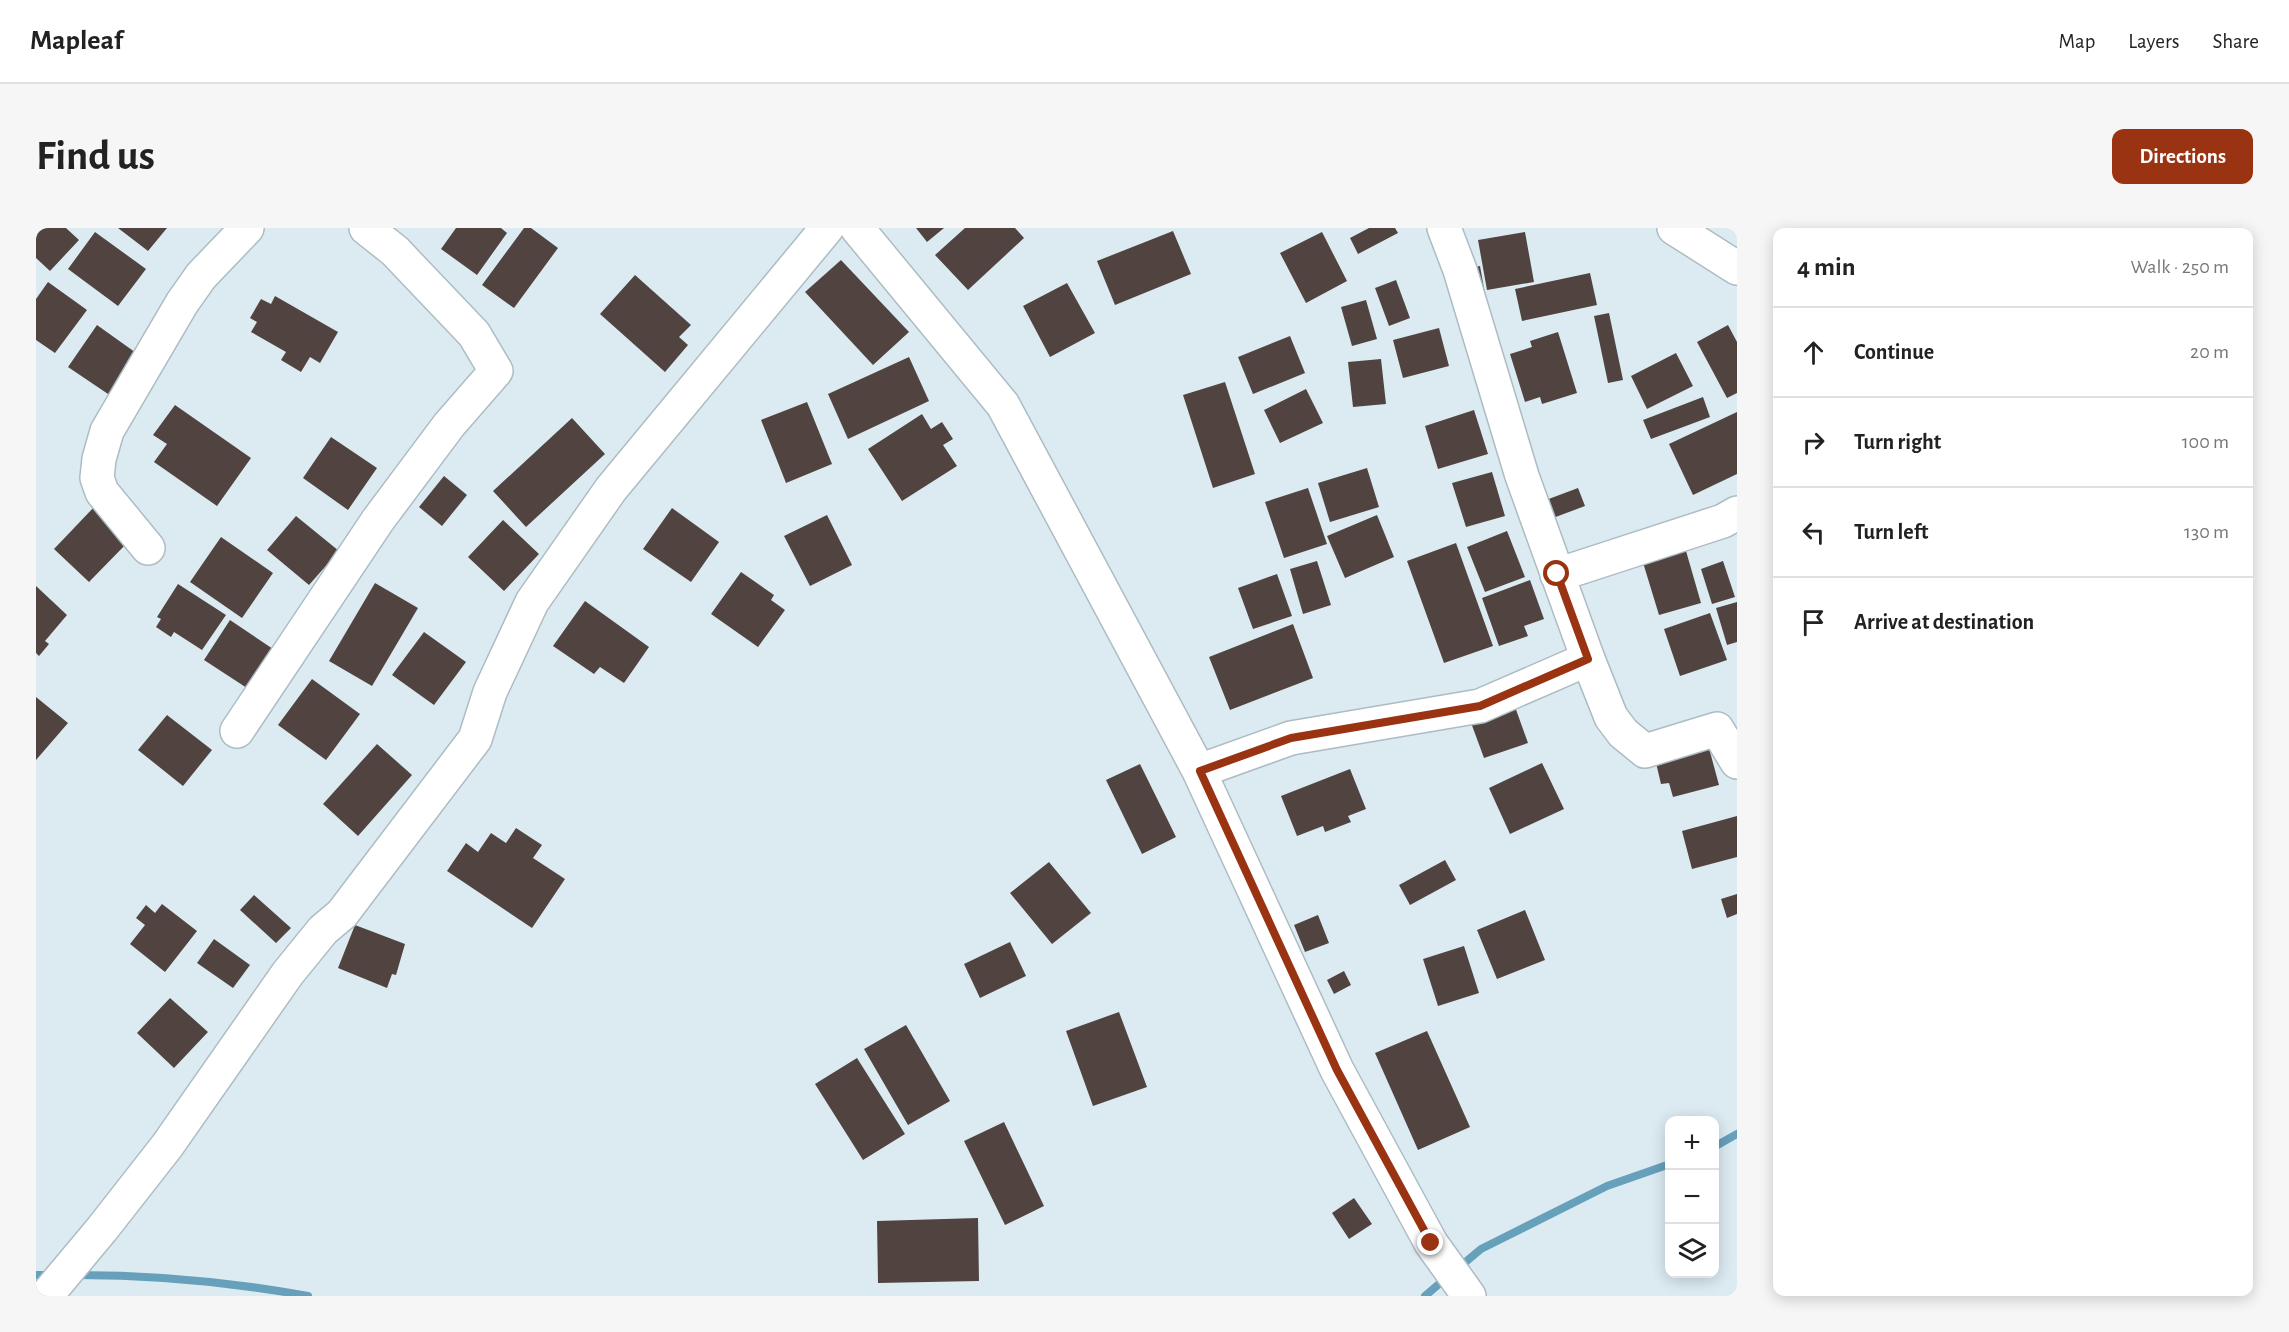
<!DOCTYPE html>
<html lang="en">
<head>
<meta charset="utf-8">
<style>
  body { margin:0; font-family:"Alegreya Sans",sans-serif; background:#f6f6f6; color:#222 }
  .controls { position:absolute; right:18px; bottom:18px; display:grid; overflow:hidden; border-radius:12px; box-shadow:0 3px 15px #0003 }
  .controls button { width:54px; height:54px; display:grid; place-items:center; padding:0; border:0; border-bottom:2px solid #e0e0e0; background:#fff; color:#222; font:30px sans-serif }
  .stop { position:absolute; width:18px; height:18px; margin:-14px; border:4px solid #9a3312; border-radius:50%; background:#fff }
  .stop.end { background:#9a3312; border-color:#fff; box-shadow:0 2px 6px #0008 }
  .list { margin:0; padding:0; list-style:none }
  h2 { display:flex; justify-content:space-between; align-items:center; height:78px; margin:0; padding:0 24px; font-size:26px }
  h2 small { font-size:20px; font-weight:400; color:#767676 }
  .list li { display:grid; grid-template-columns:39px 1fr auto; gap:18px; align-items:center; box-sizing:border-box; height:90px; padding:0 24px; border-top:2px solid #e0e0e0 }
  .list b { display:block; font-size:22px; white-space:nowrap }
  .list em { font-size:20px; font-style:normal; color:#767676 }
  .icon { flex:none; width:33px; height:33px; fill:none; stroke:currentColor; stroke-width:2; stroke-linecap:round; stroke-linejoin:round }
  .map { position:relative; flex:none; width:1701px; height:1068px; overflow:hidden; border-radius:12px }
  header { display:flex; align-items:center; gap:36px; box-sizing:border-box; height:84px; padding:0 30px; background:#fff; border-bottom:2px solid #e0e0e0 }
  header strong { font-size:28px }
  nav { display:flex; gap:33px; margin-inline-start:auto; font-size:21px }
  .intro { display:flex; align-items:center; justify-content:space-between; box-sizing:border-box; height:144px; padding:0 36px }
  h1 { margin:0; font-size:42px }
  .button { padding:15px 27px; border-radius:12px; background:#9a3312; color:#fff; font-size:21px; font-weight:700 }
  main { display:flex; gap:36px; padding:0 36px }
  aside { flex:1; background:#fff; border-radius:12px; box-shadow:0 3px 15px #0003 }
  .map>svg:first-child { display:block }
</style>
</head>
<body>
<header>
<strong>Mapleaf</strong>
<nav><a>Map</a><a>Layers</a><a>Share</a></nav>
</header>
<div class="intro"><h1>Find us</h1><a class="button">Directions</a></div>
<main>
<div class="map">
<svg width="1701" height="1068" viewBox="0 0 1701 1068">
  <rect width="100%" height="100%" fill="#dcebf2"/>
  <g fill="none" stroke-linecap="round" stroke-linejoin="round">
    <path stroke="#67a0ba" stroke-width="8" d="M 1678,919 L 1701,906
      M 1420,1042 L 1445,1021 L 1571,958 L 1634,936
      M 0,1047 L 15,1047
      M 40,1047 C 118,1047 195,1054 272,1068
      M 1389,1068 L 1410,1050"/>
  </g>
  <path fill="#514440" d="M 5,0 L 30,0 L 43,12 L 14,43 L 0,30 L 0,6 Z
    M 82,0 L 131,0 L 112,23 Z
    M 420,0 L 465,0 L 471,5 L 441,47 L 405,21 Z
    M 488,0 L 495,0 L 522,20 L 478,80 L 446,57 Z
    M 880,0 L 908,0 L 891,14 Z
    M 929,0 L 979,0 L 988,10 L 932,62 L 899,27 Z
    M 1333,0 L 1359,0 L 1362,5 L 1322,26 L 1314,10 Z
    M 1137,3 L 1155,46 L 1079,77 L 1061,33 Z
    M 59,4 L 110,41 L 82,78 L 32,41 Z
    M 1286,4 L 1311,53 L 1270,75 L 1244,25 Z
    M 1489,4 L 1498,54 L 1451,62 L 1442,12 Z
    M 805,32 L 873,104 L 837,137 L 769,64 Z
    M 1444,38 L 1449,66 L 1437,69 L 1431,41 Z
    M 1554,45 L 1561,77 L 1486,93 L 1479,61 Z
    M 599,47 L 655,97 L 643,109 L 652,117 L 629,144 L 564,86 Z
    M 1360,52 L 1374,90 L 1353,98 L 1339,60 Z
    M 12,54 L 51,82 L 19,125 L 0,112 L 0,71 Z
    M 1031,55 L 1059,105 L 1014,129 L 987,78 Z
    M 239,68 L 302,104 L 284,135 L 274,129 L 265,144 L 245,132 L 250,124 L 215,104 L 221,94 L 214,90 L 225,71 L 235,76 Z
    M 1330,72 L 1341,111 L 1316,118 L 1305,79 Z
    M 1573,85 L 1587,152 L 1572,155 L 1558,88 Z
    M 61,97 L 103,127 L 75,168 L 32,139 Z
    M 1692,97 L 1701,114 L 1701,165 L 1691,170 L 1661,114 Z
    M 1403,100 L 1413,138 L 1367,150 L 1357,112 Z
    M 1522,104 L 1541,165 L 1506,176 L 1504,169 L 1489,174 L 1474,126 L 1496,119 L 1494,113 Z
    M 1254,108 L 1269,145 L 1217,166 L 1202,129 Z
    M 1640,125 L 1657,158 L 1611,181 L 1595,148 Z
    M 873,129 L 893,173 L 812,211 L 792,166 Z
    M 1345,131 L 1350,176 L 1317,179 L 1312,134 Z
    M 1189,154 L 1219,246 L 1177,260 L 1147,167 Z
    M 1270,161 L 1287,195 L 1244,215 L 1228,182 Z
    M 1667,169 L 1674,189 L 1615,211 L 1607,192 Z
    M 771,174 L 796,236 L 750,255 L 725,192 Z
    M 139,177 L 215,230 L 181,278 L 118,234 L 131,216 L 117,207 Z
    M 1438,182 L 1452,226 L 1402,241 L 1389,198 Z
    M 1701,184 L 1701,246 L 1657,267 L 1633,216 Z
    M 886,186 L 895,201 L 906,194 L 917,211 L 907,217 L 921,238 L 866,273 L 832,221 Z
    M 536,190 L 569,226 L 490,299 L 457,263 Z
    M 295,209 L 341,240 L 312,282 L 267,250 Z
    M 1331,240 L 1343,279 L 1294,294 L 1282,255 Z
    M 1456,244 L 1469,288 L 1430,299 L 1416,255 Z
    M 408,248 L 431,267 L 406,298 L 383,279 Z
    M 1272,260 L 1291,316 L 1248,330 L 1229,274 Z
    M 1542,260 L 1549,278 L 1517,290 L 1510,272 Z
    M 59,278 L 94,312 L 53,354 L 18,321 Z
    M 636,280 L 683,314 L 655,354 L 607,321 Z
    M 791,287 L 816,337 L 774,358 L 748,308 Z
    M 1341,287 L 1358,329 L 1309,350 L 1291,308 Z
    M 260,288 L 303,323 L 273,357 L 231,322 Z
    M 467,292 L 503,326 L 468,363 L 432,329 Z
    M 1471,303 L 1489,349 L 1449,364 L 1431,319 Z
    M 185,309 L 237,345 L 206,390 L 154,354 Z
    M 1420,315 L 1457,418 L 1408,435 L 1371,333 Z
    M 1648,316 L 1665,375 L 1623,387 L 1605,328 Z
    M 1281,333 L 1295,377 L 1267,386 L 1254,341 Z
    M 1687,333 L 1699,369 L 1676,376 L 1665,341 Z
    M 705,344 L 738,367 L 735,372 L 749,382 L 722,419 L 675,386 Z
    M 1241,346 L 1256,388 L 1217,401 L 1202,360 Z
    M 1494,352 L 1508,391 L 1488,398 L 1492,408 L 1463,418 L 1446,370 Z
    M 339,355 L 382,380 L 336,458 L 293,433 Z
    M 142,356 L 190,387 L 166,422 L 138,404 L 135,409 L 120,399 L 125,391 L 121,389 Z
    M 0,358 L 31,387 L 9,413 L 13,416 L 3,428 L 0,425 Z
    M 549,373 L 613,419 L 588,455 L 564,439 L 558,446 L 517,418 Z
    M 1701,374 L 1701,414 L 1691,417 L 1680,380 Z
    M 1674,385 L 1691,432 L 1644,448 L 1628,401 Z
    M 194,392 L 240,423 L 214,462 L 168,432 Z
    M 1257,396 L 1277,450 L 1194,482 L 1173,429 Z
    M 388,404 L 430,434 L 398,477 L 356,447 Z
    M 276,451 L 324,486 L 290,532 L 242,497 Z
    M 0,469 L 32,495 L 0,532 Z
    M 1478,476 L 1492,515 L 1448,530 L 1434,492 Z
    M 131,487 L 176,522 L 147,558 L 102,522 Z
    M 1670,509 L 1683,557 L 1637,569 L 1633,555 L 1625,556 L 1620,535 Z
    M 341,516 L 376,547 L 322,608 L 287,576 Z
    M 1506,535 L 1528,581 L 1474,606 L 1453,560 Z
    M 1104,536 L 1140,609 L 1106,626 L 1070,552 Z
    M 1314,541 L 1330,581 L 1312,588 L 1315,594 L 1289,604 L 1287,598 L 1261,608 L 1245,568 Z
    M 1701,588 L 1701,629 L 1656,641 L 1646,603 Z
    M 480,600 L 506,617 L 497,630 L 529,651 L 496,700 L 411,643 L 430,615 L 442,624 L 455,605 L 470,615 Z
    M 1409,632 L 1420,652 L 1374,677 L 1363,657 Z
    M 1013,634 L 1055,685 L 1016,716 L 974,665 Z
    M 1701,666 L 1701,686 L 1691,690 L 1685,671 Z
    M 218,667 L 255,700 L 240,715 L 204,682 Z
    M 126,676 L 161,703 L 129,744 L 94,716 L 109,697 L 100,690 L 110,677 L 119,685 Z
    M 1489,682 L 1509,732 L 1461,751 L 1441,702 Z
    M 1282,687 L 1293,715 L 1269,724 L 1258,697 Z
    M 319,697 L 369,716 L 360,747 L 356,746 L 351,760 L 302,740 Z
    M 178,711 L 214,737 L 197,760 L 161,735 Z
    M 974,714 L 990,748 L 944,770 L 928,736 Z
    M 1428,718 L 1443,765 L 1402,778 L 1387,731 Z
    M 1308,743 L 1315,757 L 1298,766 L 1291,752 Z
    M 134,770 L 172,804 L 138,840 L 101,805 Z
    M 1083,784 L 1111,859 L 1057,878 L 1030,803 Z
    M 870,797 L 914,873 L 872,897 L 828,821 Z
    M 1391,803 L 1434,899 L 1382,922 L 1339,825 Z
    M 821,830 L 869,906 L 827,932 L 779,856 Z
    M 968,894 L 1008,978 L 969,997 L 928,913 Z
    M 1318,970 L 1336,996 L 1313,1011 L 1296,985 Z
    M 942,990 L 943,1053 L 842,1055 L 841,993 Z"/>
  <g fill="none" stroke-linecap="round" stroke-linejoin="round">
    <defs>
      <path id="minor" d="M 821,0 L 967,177 L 1163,543 L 1301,842 L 1395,1015 L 1433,1068
        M 1408,0 L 1424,42 L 1486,248 L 1552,431 L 1575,489 L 1587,505 L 1609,523 L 1681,501 L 1701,534
        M 1638,0 L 1701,40
        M 112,320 L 66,264 L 61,250 L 63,231 L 71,203 L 146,75 L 165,48 L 211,0
        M 1521,347 L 1687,293 L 1701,285
        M 201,503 L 342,292 L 413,197 L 460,143 L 438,106 L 359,23 L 330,0
        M 1163,543 L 1255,510 L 1444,478 L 1552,431
        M 10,1068 L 66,1001 L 131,918 L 252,745 L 287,702 L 306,686 L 439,511 L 454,464 L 496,374 L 575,261 L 791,0"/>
    </defs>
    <use href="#minor" stroke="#adbcc3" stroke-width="36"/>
    <use href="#minor" stroke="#fff" stroke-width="33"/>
  </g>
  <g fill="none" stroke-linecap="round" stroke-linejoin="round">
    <path stroke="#9a3312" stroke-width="8" d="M 1395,1015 L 1301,842 L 1164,543 L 1255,510 L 1444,478 L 1552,431 L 1521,346"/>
  </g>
</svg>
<div class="controls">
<button>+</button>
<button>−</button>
<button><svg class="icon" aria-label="layers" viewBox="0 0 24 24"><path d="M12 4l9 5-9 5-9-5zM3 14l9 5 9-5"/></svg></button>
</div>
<div class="stop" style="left:1521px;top:346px"></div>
<div class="stop end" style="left:1395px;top:1015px"></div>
</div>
<aside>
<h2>4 min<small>Walk · 250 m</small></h2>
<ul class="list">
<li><svg class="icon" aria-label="ahead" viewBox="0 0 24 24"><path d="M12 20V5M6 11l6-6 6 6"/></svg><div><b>Continue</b></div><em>20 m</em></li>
<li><svg class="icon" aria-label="right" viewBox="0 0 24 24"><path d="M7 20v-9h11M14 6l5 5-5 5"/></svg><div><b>Turn right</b></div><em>100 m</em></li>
<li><svg class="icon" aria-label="left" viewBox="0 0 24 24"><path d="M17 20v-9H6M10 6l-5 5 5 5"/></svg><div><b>Turn left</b></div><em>130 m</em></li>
<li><svg class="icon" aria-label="arrive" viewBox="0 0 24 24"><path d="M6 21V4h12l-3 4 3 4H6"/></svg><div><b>Arrive at destination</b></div></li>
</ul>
</aside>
</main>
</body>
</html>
